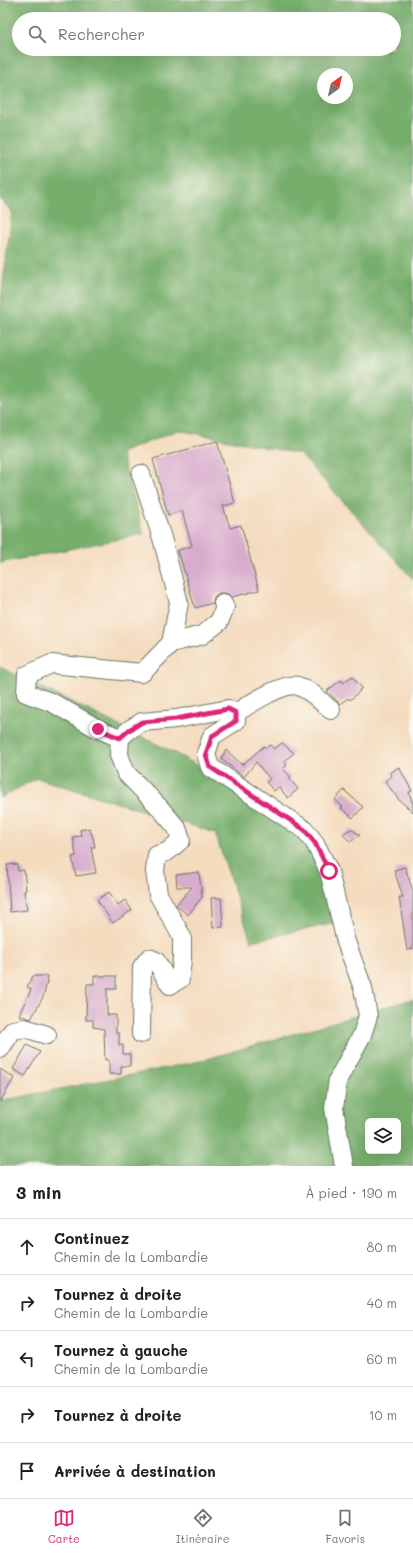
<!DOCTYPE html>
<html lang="fr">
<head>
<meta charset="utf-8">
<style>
  body { margin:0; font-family:Mali,sans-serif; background:#f2f2f2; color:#202124 }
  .controls { position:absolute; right:12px; bottom:12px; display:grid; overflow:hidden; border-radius:6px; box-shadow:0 4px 16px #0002 }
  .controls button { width:36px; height:36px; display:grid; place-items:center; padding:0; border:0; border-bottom:1px solid #e0e0e0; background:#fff; color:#202124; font:20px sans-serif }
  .compass { position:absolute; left:317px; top:68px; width:36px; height:36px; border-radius:50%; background:#fff; box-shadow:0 4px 16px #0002; rotate:34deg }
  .stop { position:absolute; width:12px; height:12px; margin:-9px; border:3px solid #db2777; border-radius:50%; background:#fff }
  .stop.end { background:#db2777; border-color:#fff; box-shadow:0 1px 4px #0008 }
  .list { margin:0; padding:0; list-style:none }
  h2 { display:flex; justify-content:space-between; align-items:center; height:52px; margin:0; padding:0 16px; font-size:17px }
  h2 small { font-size:13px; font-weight:400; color:#757577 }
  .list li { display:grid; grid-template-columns:26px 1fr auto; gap:12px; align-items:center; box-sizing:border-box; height:56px; padding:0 16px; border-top:1px solid #e0e0e0 }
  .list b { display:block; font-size:15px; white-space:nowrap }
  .list p { margin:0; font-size:13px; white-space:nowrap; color:#757577 }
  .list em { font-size:13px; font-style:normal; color:#757577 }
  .icon { flex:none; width:22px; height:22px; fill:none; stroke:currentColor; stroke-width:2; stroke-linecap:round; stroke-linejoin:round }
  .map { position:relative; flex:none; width:413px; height:1166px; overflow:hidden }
  .search { position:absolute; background:#fff; box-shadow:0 4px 16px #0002; left:12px; right:12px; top:12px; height:44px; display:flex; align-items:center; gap:10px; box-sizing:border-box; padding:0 14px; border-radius:22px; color:#757577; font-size:15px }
  .sheet { height:332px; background:#fff }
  nav { display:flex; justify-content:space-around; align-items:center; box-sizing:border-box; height:56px; border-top:1px solid #e0e0e0; background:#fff; font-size:11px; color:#757577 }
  nav a { display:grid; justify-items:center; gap:2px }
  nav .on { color:#db2777 }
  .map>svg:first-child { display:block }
</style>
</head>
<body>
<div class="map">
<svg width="413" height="1166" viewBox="0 0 413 1166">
  <rect width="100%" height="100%" fill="#fbf7ec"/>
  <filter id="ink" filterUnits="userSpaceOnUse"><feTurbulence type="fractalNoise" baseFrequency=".025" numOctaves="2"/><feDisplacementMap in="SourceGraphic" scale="8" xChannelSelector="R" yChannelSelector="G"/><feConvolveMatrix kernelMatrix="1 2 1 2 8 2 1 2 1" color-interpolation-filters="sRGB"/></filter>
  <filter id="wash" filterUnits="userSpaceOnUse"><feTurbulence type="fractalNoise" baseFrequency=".012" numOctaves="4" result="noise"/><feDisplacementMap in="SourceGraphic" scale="16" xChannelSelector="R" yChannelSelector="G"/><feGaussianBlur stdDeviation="0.9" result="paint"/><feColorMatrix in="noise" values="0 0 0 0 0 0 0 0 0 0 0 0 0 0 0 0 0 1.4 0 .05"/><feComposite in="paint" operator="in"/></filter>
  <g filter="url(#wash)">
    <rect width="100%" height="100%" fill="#f4dbbe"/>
    <path fill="#76ae6c" stroke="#4a7650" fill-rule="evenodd" d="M 0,0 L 413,0 L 413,579 L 300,454 L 178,430 L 121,453 L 144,534 L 0,563 L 0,308 L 12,211 L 0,200 ZM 19,19 L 394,19 L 394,49 L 19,49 ZM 323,74 L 347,74 L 347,98 L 323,98 Z
      M 0,667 L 169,750 L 204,769 L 313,843 L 336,923 L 251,941 L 215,833 L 37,778 L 0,798 Z
      M 413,999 L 413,1166 L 0,1166 L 0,1101 L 200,1061 ZM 368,1121 L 398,1121 L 398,1151 L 368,1151 Z"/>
    <g id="blocks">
      <path fill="#d8accd" d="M 217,441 L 235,503 L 223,506 L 230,528 L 241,525 L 259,590 L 232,597 L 228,594 L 224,593 L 219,593 L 214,597 L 213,603 L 195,608 L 178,550 L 192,546 L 182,511 L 168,515 L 153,459 Z
        M 352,676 L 362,688 L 359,690 L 360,691 L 350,700 L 348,698 L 340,704 L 327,691 L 341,680 L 343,683 Z
        M 282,743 L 294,753 L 284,761 L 287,765 L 283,769 L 291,777 L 289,778 L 298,789 L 288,798 L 279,787 L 274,791 L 266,782 L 270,779 L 256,762 L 244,777 L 221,759 L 226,750 L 242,765 L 264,746 L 266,748 L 270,745 L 274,749 Z
        M 399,767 L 412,791 L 409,792 L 413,804 L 413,812 L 399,800 L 385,781 L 392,776 L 390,773 Z
        M 344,790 L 363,807 L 353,818 L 341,808 L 343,807 L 335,800 Z
        M 90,828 L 91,834 L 92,834 L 95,847 L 91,847 L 96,873 L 76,876 L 72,857 L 76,856 L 73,837 L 81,836 L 80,830 Z
        M 351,829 L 360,835 L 350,842 L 343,834 Z
        M 17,864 L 18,871 L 24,870 L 26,890 L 24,891 L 27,910 L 10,912 L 7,865 Z
        M 405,867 L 413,891 L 413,949 L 407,950 L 399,897 L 403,897 L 394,870 Z
        M 199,872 L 202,897 L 188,915 L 176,905 L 192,887 L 177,887 L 176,875 Z
        M 109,892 L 118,905 L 125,900 L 132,910 L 113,923 L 97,900 Z
        M 211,898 L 221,898 L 223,927 L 213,928 Z
        M 33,976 L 48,976 L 44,995 L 31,1019 L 19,1015 L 31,989 L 27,987 Z
        M 94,976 L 116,976 L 116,989 L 107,989 L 107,1015 L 116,1015 L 116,1033 L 119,1033 L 119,1045 L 123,1045 L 123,1054 L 130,1054 L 130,1066 L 121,1066 L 121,1074 L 109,1074 L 109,1060 L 105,1060 L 104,1029 L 93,1027 L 93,1020 L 86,1020 L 87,984 L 94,984 Z
        M 27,1045 L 40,1052 L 25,1076 L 13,1069 Z
        M 0,1069 L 14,1078 L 0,1102 Z"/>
    </g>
  </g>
  <g filter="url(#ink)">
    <use href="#blocks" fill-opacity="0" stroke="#6a7464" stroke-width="1"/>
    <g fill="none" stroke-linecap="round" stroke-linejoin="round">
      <defs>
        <path id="minor" d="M 171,643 L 202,635 L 219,622 L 225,607 L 223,603
          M 236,713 L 236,721 L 212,736 L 206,754 L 210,767 L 305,830 L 315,843 L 329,871 L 346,942 L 363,988 L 368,1016 L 362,1035 L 338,1079 L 334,1108 L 344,1166
          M 236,713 C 248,705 285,681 298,686 C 311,690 320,701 331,710
          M 120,738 L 98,729 L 53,703 L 26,693 L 27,675 L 51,664 L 142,673 L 171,643 L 179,603 L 162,538 L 141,474
          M 141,1034 L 142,967 L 149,958 L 156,961 L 170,985 L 180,979 L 182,959 L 182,937 L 158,894 L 155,871 L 157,855 L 167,852 L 181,840 L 177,828 L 160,808 L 126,773 L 119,755 L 120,738 L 129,730 L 142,722 L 176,719 L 228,709 L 236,713
          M 0,1049 L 13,1030 L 25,1028 L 47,1035"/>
      </defs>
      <use href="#minor" stroke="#6a7464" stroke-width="20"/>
      <use href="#minor" stroke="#fff" stroke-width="18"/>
    </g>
  </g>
  <g fill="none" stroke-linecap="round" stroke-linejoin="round" filter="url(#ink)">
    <path stroke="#db2777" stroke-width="5" d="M 98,729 L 120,738 L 129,730 L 142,722 L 176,719 L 228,709 L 236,713 L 236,721 L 212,736 L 206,754 L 210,767 L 305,830 L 315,843 L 329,871"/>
  </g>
</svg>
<div class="controls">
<button><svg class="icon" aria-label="layers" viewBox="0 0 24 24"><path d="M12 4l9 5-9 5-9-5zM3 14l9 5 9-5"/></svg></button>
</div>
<svg class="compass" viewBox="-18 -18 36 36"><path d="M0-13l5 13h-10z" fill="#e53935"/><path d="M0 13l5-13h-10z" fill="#757577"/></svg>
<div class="stop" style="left:329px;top:871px"></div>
<div class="stop end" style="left:98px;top:729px"></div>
<div class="search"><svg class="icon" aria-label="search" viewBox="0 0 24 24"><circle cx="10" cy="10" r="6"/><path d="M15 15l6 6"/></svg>Rechercher</div>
</div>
<section class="sheet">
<h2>3 min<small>À pied · 190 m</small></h2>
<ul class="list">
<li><svg class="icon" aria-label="ahead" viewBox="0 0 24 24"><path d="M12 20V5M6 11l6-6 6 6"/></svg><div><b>Continuez</b><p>Chemin de la Lombardie</p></div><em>80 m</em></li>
<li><svg class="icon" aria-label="right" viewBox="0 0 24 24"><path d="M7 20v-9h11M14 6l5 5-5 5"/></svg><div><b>Tournez à droite</b><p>Chemin de la Lombardie</p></div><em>40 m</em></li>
<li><svg class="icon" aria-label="left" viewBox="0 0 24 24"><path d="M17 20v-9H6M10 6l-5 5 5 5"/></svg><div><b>Tournez à gauche</b><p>Chemin de la Lombardie</p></div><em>60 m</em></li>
<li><svg class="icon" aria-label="right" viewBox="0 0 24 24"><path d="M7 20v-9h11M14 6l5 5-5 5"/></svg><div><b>Tournez à droite</b></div><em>10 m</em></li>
<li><svg class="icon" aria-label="arrive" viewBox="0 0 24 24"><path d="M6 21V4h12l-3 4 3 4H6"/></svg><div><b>Arrivée à destination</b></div></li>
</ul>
</section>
<nav>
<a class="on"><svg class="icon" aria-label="map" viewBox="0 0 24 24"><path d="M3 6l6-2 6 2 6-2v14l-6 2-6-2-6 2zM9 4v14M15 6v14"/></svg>Carte</a>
<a><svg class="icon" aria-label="directions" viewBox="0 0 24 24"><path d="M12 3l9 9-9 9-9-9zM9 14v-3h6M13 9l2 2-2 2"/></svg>Itinéraire</a>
<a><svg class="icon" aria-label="saved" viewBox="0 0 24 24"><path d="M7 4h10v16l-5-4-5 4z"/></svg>Favoris</a>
</nav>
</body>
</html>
